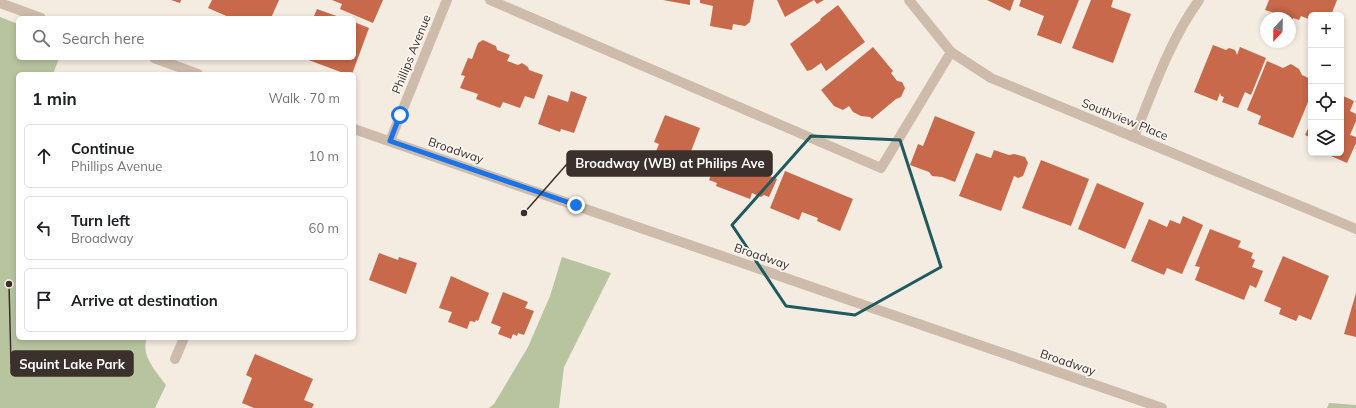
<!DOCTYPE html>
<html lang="en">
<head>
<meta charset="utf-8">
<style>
  body { margin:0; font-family:Mulish,sans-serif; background:#f2f2f2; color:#202124 }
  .controls { position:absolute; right:12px; top:12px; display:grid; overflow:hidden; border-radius:6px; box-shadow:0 2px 6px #0003 }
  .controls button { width:36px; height:36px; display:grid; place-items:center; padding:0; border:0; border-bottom:1px solid #e0e0e0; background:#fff; color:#202124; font:20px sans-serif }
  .compass { position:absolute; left:1260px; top:12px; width:36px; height:36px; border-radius:50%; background:#fff; box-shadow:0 2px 6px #0003; rotate:202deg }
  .stop { position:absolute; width:12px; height:12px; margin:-9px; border:3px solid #1a73e8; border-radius:50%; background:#fff }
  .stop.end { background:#1a73e8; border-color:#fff; box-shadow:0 1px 4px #0008 }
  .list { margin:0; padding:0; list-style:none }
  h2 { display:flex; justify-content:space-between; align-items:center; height:52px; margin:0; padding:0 16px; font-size:17px }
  h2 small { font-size:13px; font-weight:400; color:#757577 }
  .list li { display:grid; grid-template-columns:26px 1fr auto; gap:12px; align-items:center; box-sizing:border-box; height:64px; margin:0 8px 8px; padding:0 8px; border:1px solid #e0e0e0; border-radius:6px }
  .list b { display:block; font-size:15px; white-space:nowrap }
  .list p { margin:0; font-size:13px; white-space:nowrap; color:#757577 }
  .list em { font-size:13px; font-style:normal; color:#757577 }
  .icon { flex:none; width:22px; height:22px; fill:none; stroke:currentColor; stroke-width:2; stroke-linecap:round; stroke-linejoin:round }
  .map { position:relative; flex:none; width:1356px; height:408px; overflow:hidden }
  .search { position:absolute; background:#fff; box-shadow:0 2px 6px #0003; left:16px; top:16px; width:340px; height:44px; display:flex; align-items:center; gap:10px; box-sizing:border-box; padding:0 14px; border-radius:6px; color:#757577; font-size:15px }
  .panel { position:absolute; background:#fff; box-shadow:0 2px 6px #0003; left:16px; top:72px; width:340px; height:268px; border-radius:6px }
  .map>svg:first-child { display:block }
</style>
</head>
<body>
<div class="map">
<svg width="1356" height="408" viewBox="0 0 1356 408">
  <rect width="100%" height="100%" fill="#f4ebe1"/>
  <path fill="#b8c4a0" d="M 0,17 L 18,24 L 18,58 L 59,58 L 53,74 L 18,74 L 18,338 L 147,338 C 140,356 157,372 166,385 L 155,408 L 0,408 Z
    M 562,257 L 611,273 L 564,367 L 559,408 L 489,408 L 494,404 L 528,347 L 550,296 Z
    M 1329,403 L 1356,405 L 1356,408 L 1327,408 Z"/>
  <path fill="#c8694b" d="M 171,0 L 181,0 L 180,3 Z
    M 212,0 L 279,0 L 271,18 L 231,18 L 208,8 Z
    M 332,0 L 383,0 L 373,23 L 340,9 L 342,4 Z
    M 663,0 L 690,0 L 690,5 Z
    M 700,0 L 754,0 L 750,22 L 745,26 L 733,24 L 732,30 L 710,26 L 713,6 L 700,3 Z
    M 777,0 L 824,0 L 817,4 L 814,0 L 785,17 Z
    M 987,0 L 1014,0 L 1010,11 Z
    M 1021,0 L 1079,0 L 1061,44 L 1037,35 L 1044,16 L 1019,6 Z
    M 1091,0 L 1113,0 L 1111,7 L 1131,14 L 1113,63 L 1072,48 Z
    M 1269,0 L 1337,0 L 1331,15 L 1311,15 L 1311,20 L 1301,16 L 1299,20 L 1293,18 L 1292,21 L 1290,18 L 1265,10 Z
    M 838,5 L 865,42 L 826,71 L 821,63 L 811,70 L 807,71 L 790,44 L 821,20 L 820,19 Z
    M 317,9 L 342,18 L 313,18 Z
    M 354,22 L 369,28 L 352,74 L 346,74 L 306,59 L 354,58 Z
    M 483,40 L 496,46 L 497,50 L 510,55 L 507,61 L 518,65 L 522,63 L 528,67 L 529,70 L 543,75 L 534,99 L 525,96 L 520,108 L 503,102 L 500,108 L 476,99 L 478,94 L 460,88 L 465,76 L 461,75 L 468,58 L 472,59 L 478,43 Z
    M 1213,45 L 1226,50 L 1229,48 L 1235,50 L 1237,55 L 1240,47 L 1266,58 L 1251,95 L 1245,92 L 1238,108 L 1222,102 L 1224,97 L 1221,96 L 1220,93 L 1217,101 L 1194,92 Z
    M 873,47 L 893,71 L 891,73 L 897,81 L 902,82 L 905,88 L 901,97 L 896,99 L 872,119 L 870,117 L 861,116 L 853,112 L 849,106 L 843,110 L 834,106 L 821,90 Z
    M 1267,61 L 1283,68 L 1291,64 L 1299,69 L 1302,75 L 1311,79 L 1311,95 L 1293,138 L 1258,124 L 1261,116 L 1247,110 Z
    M 571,91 L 587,97 L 574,133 L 561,129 L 560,132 L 538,124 L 548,95 L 568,102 Z
    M 1341,95 L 1354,101 L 1350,111 L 1356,114 L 1356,121 L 1350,135 L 1356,137 L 1356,143 L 1347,163 L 1324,153 L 1341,153 Z
    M 665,115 L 700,128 L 686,164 L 682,163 L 679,171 L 652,161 L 659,144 L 654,142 Z
    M 935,116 L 975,132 L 955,182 L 942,177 L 932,176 L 929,172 L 910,165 L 918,144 L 923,146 Z
    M 1311,122 L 1311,138 L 1305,135 Z
    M 994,150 L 1009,155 L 1014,154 L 1025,157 L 1028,163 L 1023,176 L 1018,178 L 1014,176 L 1001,211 L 959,196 L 976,153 L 991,158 Z
    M 715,156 L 736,164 L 739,158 L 760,166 L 758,171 L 777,179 L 769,197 L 764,195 L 761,197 L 752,193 L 750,199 L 716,186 L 717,183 L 709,180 L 711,175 L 708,173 Z
    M 1041,160 L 1089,179 L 1071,226 L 1022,208 Z
    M 785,171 L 853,199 L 840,231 L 817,221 L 818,218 L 802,212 L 799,220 L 770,208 Z
    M 1097,183 L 1144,203 L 1125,249 L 1078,229 Z
    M 1183,216 L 1203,225 L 1182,274 L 1167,268 L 1164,275 L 1131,261 L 1149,219 L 1167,227 L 1170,220 L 1180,224 Z
    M 1210,229 L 1241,241 L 1238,247 L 1253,253 L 1251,258 L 1255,260 L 1252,267 L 1263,271 L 1256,288 L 1250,285 L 1244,300 L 1195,280 L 1200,267 L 1195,266 Z
    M 379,253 L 398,260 L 399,257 L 417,263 L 406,294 L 369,280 Z
    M 1283,256 L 1329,276 L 1311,320 L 1299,315 L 1296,321 L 1279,314 L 1281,308 L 1264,301 Z
    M 451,276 L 489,293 L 478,321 L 476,320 L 475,322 L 470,321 L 467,329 L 448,322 L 452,312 L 439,308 Z
    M 503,292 L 528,302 L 525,308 L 534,311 L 524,335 L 518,333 L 517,336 L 513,334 L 511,339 L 498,334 L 501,327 L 491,323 Z
    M 1356,293 L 1356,337 L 1344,334 Z
    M 255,354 L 313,379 L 304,400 L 314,404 L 312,408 L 254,408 L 242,403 L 252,378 L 246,375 Z"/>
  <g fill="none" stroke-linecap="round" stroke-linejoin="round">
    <path stroke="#cdbbac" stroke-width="10" d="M 490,0 L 881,168 L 951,52"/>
    <path stroke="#cdbbac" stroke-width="10" d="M 909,0 L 951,52 L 991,78 L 1356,229
      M 1134,137 C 1153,90 1169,42 1199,0
      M 175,359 L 184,338"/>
    <path stroke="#cdbbac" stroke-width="10" d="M 0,3 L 41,18
      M 154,58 L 198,74
      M 354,129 L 1162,408
      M 390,141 L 447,0"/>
  </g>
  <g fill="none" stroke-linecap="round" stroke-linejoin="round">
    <path stroke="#1a73e8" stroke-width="5" d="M 400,115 L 390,141 L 576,205"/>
  </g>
  <path fill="none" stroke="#1f5a5e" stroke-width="3" stroke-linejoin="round" d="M 811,136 L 900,140 L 941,267 L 855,315 L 786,306 L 732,225 Z"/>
  <g text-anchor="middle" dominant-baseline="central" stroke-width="3.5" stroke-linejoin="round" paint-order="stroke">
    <g font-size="12" fill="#3b302b" stroke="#fbf5ee">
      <text transform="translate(411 54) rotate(-68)">Phillips Avenue</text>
      <text transform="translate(1125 119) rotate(22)">Southview Place</text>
      <text transform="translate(456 150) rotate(19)">Broadway</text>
      <text transform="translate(762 256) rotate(19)">Broadway</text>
      <text transform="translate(1068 362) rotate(19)">Broadway</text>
    </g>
  </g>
  <path fill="none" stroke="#3b302b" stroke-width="1.5" d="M524 213L567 164M9 284L11 364"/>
  <g fill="#3b302b" stroke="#fbf5ee" stroke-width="1.5">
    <circle cx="524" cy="213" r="4"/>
    <circle cx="9" cy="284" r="4"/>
  </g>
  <g fill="#3b302b" stroke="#3b302b" stroke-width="1.5">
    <rect x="567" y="151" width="205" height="25" rx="4"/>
    <rect x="11" y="351" width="122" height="25" rx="4"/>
  </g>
  <g font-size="13" text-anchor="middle" font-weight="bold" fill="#fff">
    <text x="670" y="168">Broadway (WB) at Philips Ave</text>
    <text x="72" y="369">Squint Lake Park</text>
  </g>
</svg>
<div class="controls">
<button>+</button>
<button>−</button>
<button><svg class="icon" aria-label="locate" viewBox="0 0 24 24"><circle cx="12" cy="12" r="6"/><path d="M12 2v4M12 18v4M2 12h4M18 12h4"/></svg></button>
<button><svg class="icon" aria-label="layers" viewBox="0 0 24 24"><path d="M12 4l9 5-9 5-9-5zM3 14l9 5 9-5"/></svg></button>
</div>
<svg class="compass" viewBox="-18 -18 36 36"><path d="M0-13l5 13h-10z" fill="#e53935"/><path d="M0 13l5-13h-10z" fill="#757577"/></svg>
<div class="stop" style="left:400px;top:115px"></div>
<div class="stop end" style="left:576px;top:205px"></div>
<div class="search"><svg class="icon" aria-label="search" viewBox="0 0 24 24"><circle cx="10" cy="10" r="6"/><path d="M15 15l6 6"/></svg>Search here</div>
<section class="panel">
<h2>1 min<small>Walk · 70 m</small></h2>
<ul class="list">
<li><svg class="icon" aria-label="ahead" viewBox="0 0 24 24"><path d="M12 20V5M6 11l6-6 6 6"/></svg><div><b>Continue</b><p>Phillips Avenue</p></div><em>10 m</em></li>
<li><svg class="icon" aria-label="left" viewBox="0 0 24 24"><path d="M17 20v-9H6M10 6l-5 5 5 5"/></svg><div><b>Turn left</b><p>Broadway</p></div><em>60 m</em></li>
<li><svg class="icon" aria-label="arrive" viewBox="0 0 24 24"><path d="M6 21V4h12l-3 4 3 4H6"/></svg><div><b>Arrive at destination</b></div></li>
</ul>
</section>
</div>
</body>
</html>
